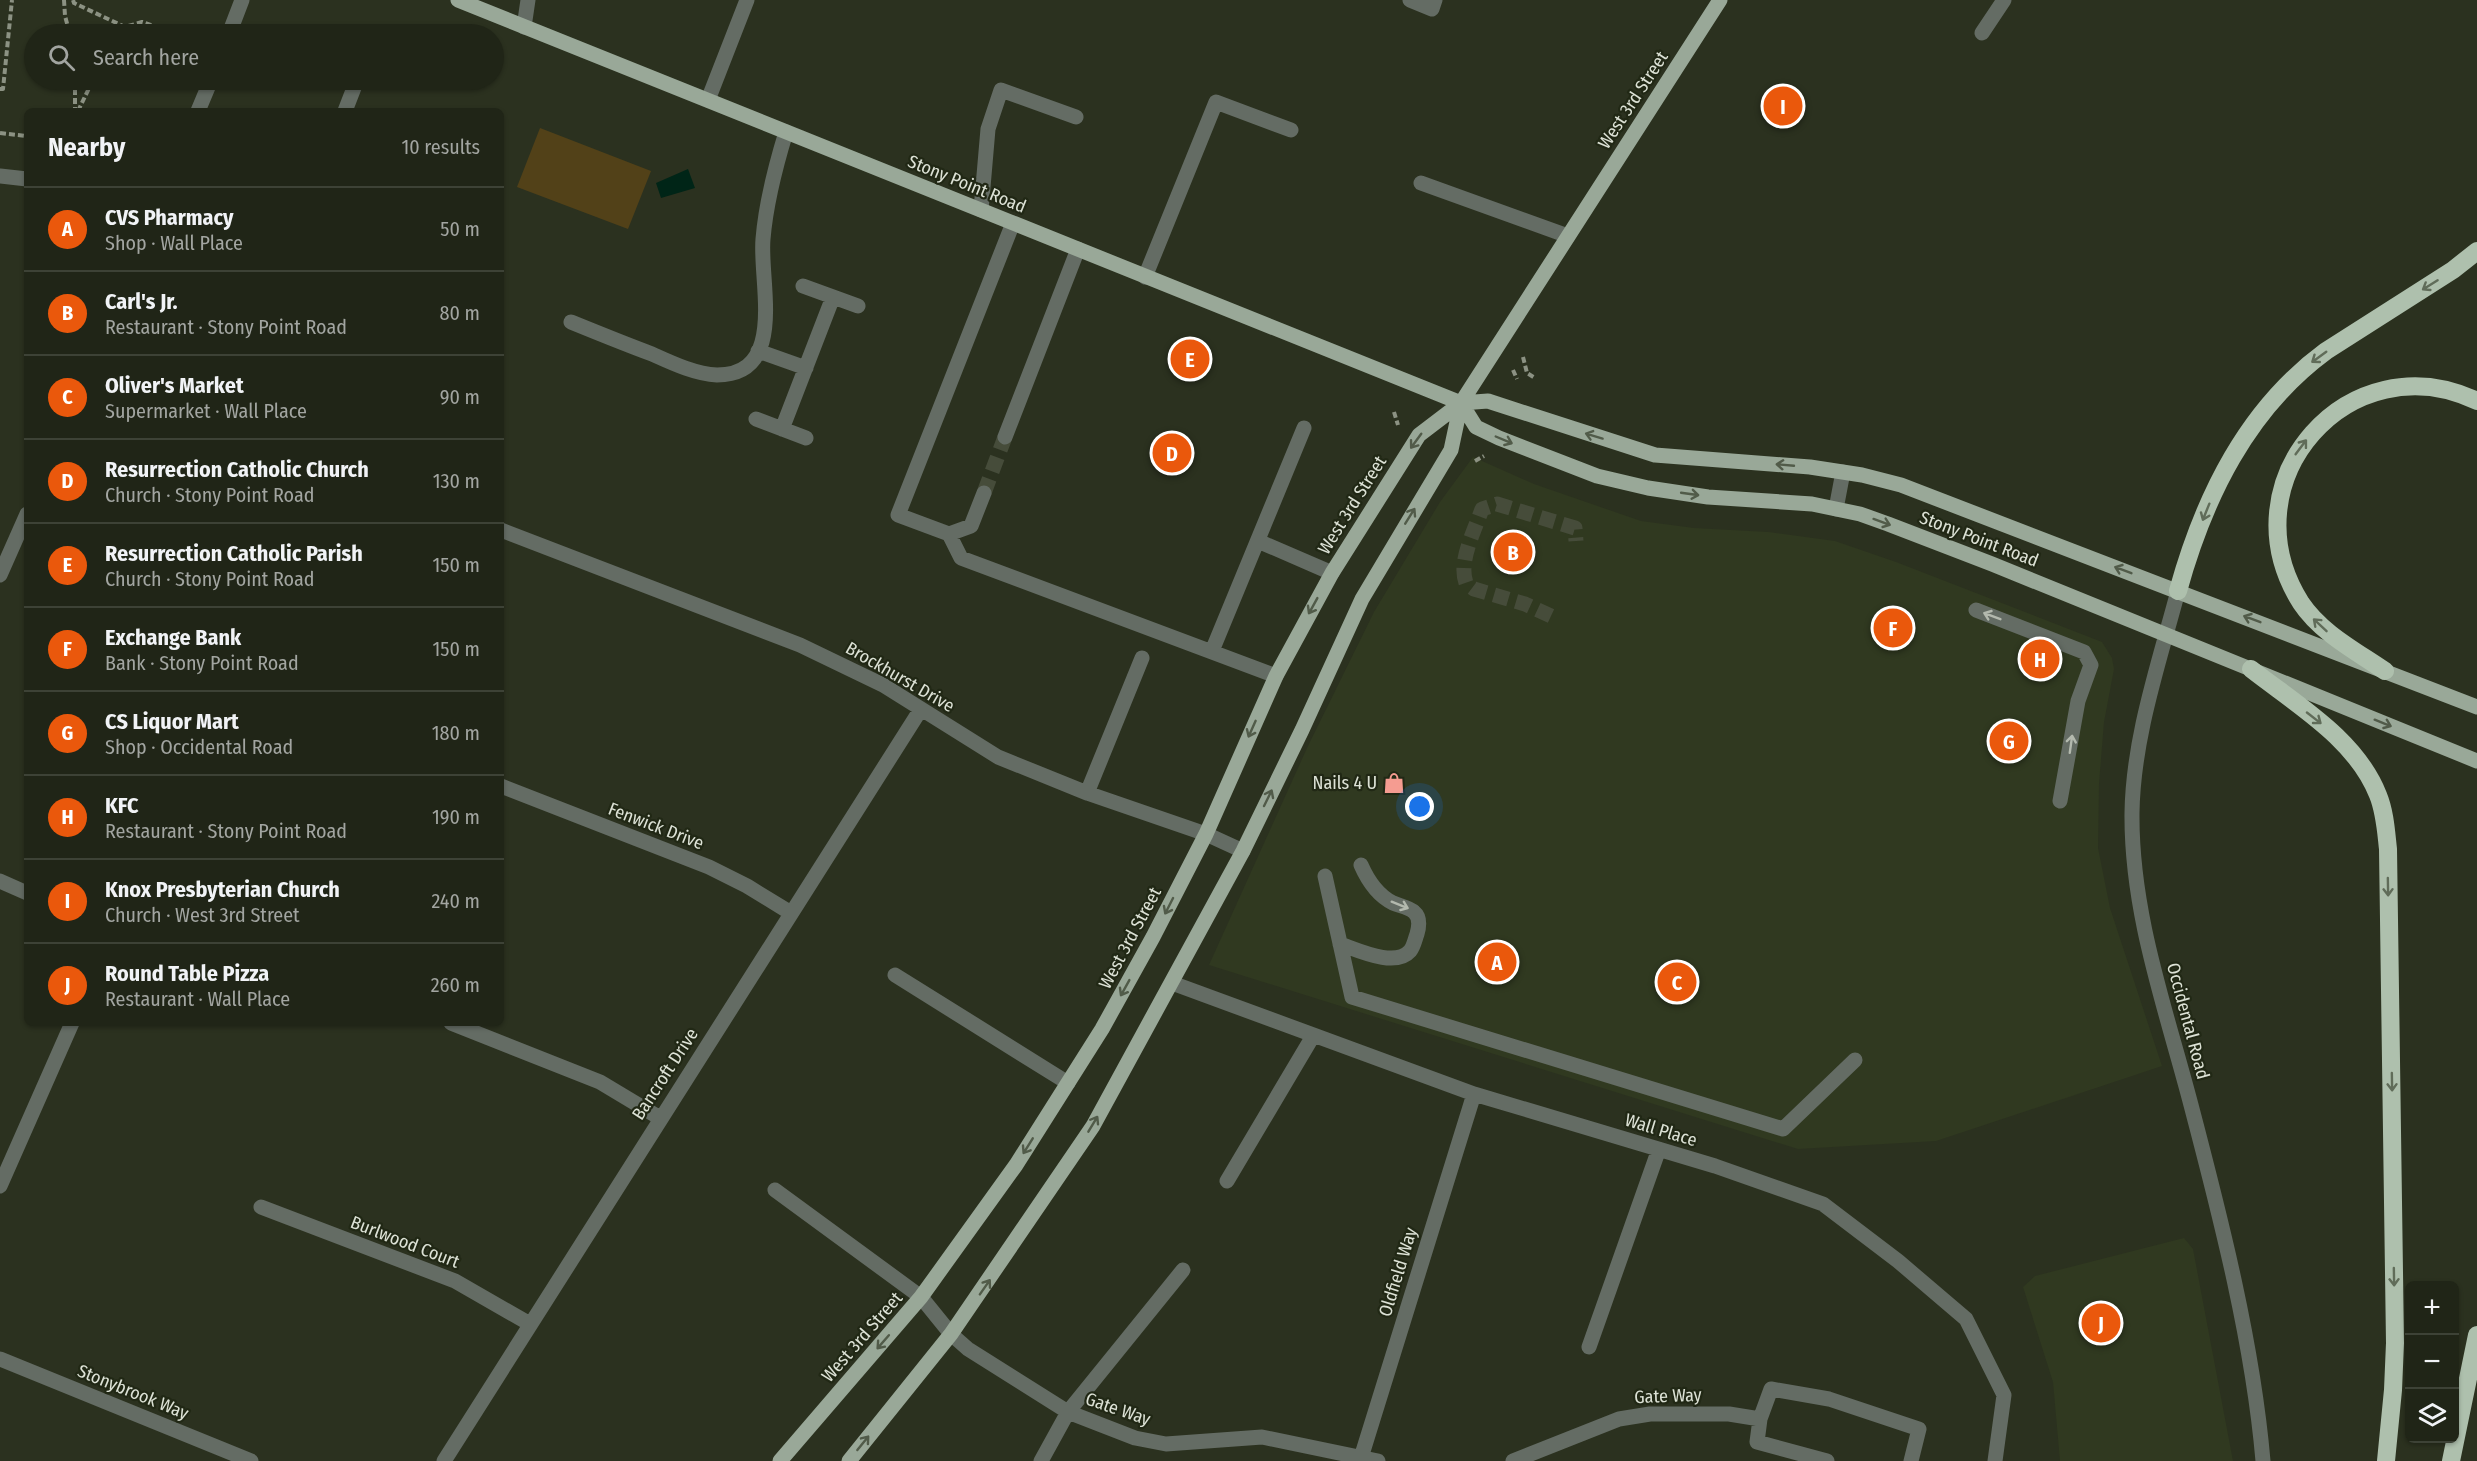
<!DOCTYPE html>
<html lang="en">
<head>
<meta charset="utf-8">
<style>
  body { margin:0; font-family:"Fira Sans Condensed",sans-serif; background:#282d20; color:#f1f3f6 }
  .controls { position:absolute; right:18px; bottom:18px; display:grid; overflow:hidden; border-radius:9px; box-shadow:0 2px 4px #0004 }
  .controls button { width:54px; height:54px; display:grid; place-items:center; padding:0; border:0; border-bottom:2px solid #3d4236; background:#202517; color:#f1f3f6; font:30px sans-serif }
  .you { position:absolute; left:1420px; top:807px; width:21px; height:21px; margin:-15px; border:4px solid #fff; border-radius:50%; background:#1a73e8; box-shadow:0 0 0 9px #1a73e833 }
  .badge { display:grid; place-items:center; width:39px; height:39px; border-radius:50%; background:#ea580c; color:#fff; font-size:20px; font-weight:700 }
  .pin { position:absolute; translate:-50% -50%; border:3px solid #fff; box-shadow:0 2px 6px #0006 }
  .list { margin:0; padding:0; list-style:none }
  h2 { display:flex; justify-content:space-between; align-items:center; height:78px; margin:0; padding:0 24px; font-size:26px }
  h2 small { font-size:20px; font-weight:400; color:#a2a5a1 }
  .list li { display:grid; grid-template-columns:39px 1fr auto; gap:18px; align-items:center; box-sizing:border-box; height:84px; padding:0 24px; border-top:2px solid #3d4236 }
  .list b { display:block; font-size:22px; white-space:nowrap }
  .list p { margin:0; font-size:20px; white-space:nowrap; color:#a2a5a1 }
  .list em { font-size:20px; font-style:normal; color:#a2a5a1 }
  .icon { flex:none; width:33px; height:33px; fill:none; stroke:currentColor; stroke-width:2; stroke-linecap:round; stroke-linejoin:round }
  .map { position:relative; flex:none; width:2477px; height:1461px; overflow:hidden }
  .search { position:absolute; background:#202517; box-shadow:0 2px 4px #0004; left:24px; top:24px; width:480px; height:66px; display:flex; align-items:center; gap:15px; box-sizing:border-box; padding:0 21px; border-radius:33px; color:#a2a5a1; font-size:22px }
  .panel { position:absolute; background:#202517; box-shadow:0 2px 4px #0004; left:24px; top:108px; width:480px; height:918px; border-radius:9px }
  .map>svg:first-child { display:block }
</style>
</head>
<body>
<div class="map">
<svg width="2477" height="1461" viewBox="0 0 2477 1461">
  <rect width="100%" height="100%" fill="#2b311f"/>
  <path fill="#303920" d="M 1473,457 L 1534,484 L 1641,521 L 1694,528 L 1768,532 L 1835,541 L 1896,562 L 2102,642 L 2112,658 L 2114,669 L 2104,722 L 2099,784 L 2098,848 L 2110,908 L 2162,1066 L 1936,1141 L 1798,1149 L 1209,965 L 1307,748 L 1374,612 L 1440,502 Z
    M 2184,1238 L 2193,1249 L 2233,1461 L 2060,1461 L 2053,1382 L 2023,1287 L 2035,1276 Z"/>
  <path fill="#524118" d="M 540,128 L 651,171 L 628,229 L 517,187 Z"/>
  <path fill="#002517" d="M 688,169 L 695,188 L 661,198 L 656,183 Z"/>
  <g fill="none" stroke-linecap="round" stroke-linejoin="round">
    <path stroke="#464c3a" stroke-width="15" stroke-dasharray="15 8" stroke-linecap="butt" d="M 984,493 L 1005,437
      M 1551,616 L 1525,604 L 1474,589 L 1466,583 C 1458,561 1475,530 1482,509 L 1497,504 L 1575,528 L 1576,541"/>
    <path stroke="#8c9283" stroke-width="4" stroke-dasharray="6 3" stroke-linecap="butt" d="M 64,0 L 65,16 L 70,34
      M 73,0 L 74,3 L 125,27 L 142,22 L 178,34
      M 120,34 L 125,27
      M 75,80 L 75,111
      M 75,80 L 91,84
      M 0,89 L 3,89 L 12,0
      M 78,111 L 93,80
      M 0,133 L 27,136
      M 1523,357 L 1527,373 L 1535,378
      M 1513,370 L 1517,379
      M 1394,412 L 1398,425
      M 1475,461 L 1484,456"/>
    <path stroke="#646c64" stroke-width="15" d="M 1410,0 L 1432,9 L 1435,0
      M 524,27 L 528,0
      M 1982,33 L 2004,0
      M 229,34 L 242,0
      M 708,100 L 747,0
      M 198,111 L 211,80
      M 345,111 L 357,80
      M 0,176 L 27,179
      M 1421,183 L 1568,236
      M 981,210 L 988,129 L 1001,90 L 1076,117
      M 1013,223 L 898,515 L 949,534 L 961,558 L 1276,676
      M 1145,277 L 1216,102 L 1291,130
      M 803,286 L 858,306
      M 571,322 C 598,333 625,344 652,354 C 672,363 695,374 717,375 C 788,375 759,281 763,239 C 766,202 775,168 786,132
      M 758,351 L 806,368
      M 756,419 L 806,438
      M 782,429 L 833,297
      M 1005,437 L 1078,249
      M 1836,509 L 1843,472
      M 501,530 L 800,645 L 883,685 L 998,757 L 1087,793 L 1206,834 L 1243,851
      M 949,534 L 971,526 L 984,493
      M 1258,541 L 1332,573
      M 0,575 L 27,514
      M 2178,591 C 2159,663 2133,738 2132,813 C 2131,914 2166,1009 2191,1105 C 2221,1219 2253,1344 2263,1461
      M 1976,610 L 2084,652 L 2091,665 L 2078,701 L 2060,801
      M 1212,651 L 1304,428
      M 501,786 L 709,867 L 747,886 L 791,913
      M 1087,793 L 1142,658
      M 1325,876 L 1352,997 L 1783,1129 L 1855,1060
      M 0,881 L 27,893
      M 1340,944 C 1358,950 1395,968 1410,951 C 1414,946 1415,939 1417,934 C 1419,927 1420,917 1414,912 C 1409,907 1400,906 1393,903 C 1377,895 1368,881 1361,865
      M 895,975 L 1068,1083
      M 1172,983 L 1474,1094 L 1715,1166 L 1823,1204 L 1898,1261 L 1966,1319 L 2004,1395 L 1995,1461
      M 451,1023 L 600,1082 L 660,1118
      M 1227,1181 L 1313,1036
      M 0,1186 L 72,1023
      M 775,1190 L 921,1297 L 951,1334 L 968,1349 L 1068,1412 L 1135,1438 L 1166,1444 L 1262,1437 L 1378,1461
      M 261,1207 L 455,1281 L 530,1324
      M 1589,1347 L 1659,1149
      M 0,1359 L 251,1461
      M 444,1461 L 921,709
      M 1041,1461 L 1068,1412 L 1183,1270
      M 1360,1461 L 1474,1094
      M 1513,1461 L 1619,1419 L 1650,1414 L 1729,1414 L 1760,1419
      M 1827,1461 L 1757,1442 L 1760,1419 L 1771,1389 L 1829,1399 L 1919,1429 L 1911,1461"/>
    <path stroke="#99a898" stroke-width="15" d="M 458,0 L 1461,403 L 1488,401 L 1655,455 L 1810,467 L 1862,475 L 1901,485 L 2477,707
      M 1461,403 L 1476,427 L 1499,438 L 1597,476 L 1648,488 L 1708,497 L 1812,504 L 1860,514 L 1888,524 L 1992,564 L 2477,761
      M 780,1461 L 921,1297 L 1016,1165 L 1102,1029 L 1153,937 L 1206,834 L 1276,676 L 1332,573 L 1419,435 L 1461,403 L 1720,0
      M 849,1461 L 951,1334 L 1093,1126 L 1243,851 L 1302,730 L 1362,599 L 1451,450 L 1461,403"/>
    <path stroke="#aec0ad" stroke-width="18" d="M 2178,591 C 2204,497 2247,409 2326,351 L 2453,270 L 2477,251
      M 2251,669 C 2297,705 2356,739 2378,795 C 2385,812 2386,831 2388,849 L 2395,1343 L 2393,1390 L 2386,1461
      M 2385,671 C 2356,651 2321,633 2301,603 C 2224,481 2350,340 2477,401
      M 2451,1461 L 2477,1335"/>
  </g>
  <defs><path id="oneway-shaft" d="M-6 0H5M1.5-3L5.5 0L1.5 3" fill="none" stroke-width="1.6" stroke-linecap="round" stroke-linejoin="round" transform="scale(1.5)"/></defs>
  <g stroke="#606c59">
    <use href="#oneway-shaft" transform="translate(2430 285) rotate(148)"/>
    <use href="#oneway-shaft" transform="translate(2319 357) rotate(144)"/>
    <use href="#oneway-shaft" transform="translate(2301 447) rotate(-53)"/>
    <use href="#oneway-shaft" transform="translate(2206 512) rotate(112)"/>
    <use href="#oneway-shaft" transform="translate(2320 625) rotate(-137)"/>
    <use href="#oneway-shaft" transform="translate(2314 718) rotate(38)"/>
    <use href="#oneway-shaft" transform="translate(2388 887) rotate(89)"/>
    <use href="#oneway-shaft" transform="translate(2392 1082) rotate(89)"/>
    <use href="#oneway-shaft" transform="translate(2394 1277) rotate(89)"/>
  </g>
  <g stroke="#515b49">
    <use href="#oneway-shaft" transform="translate(1594 436) rotate(-163)"/>
    <use href="#oneway-shaft" transform="translate(1504 440) rotate(23)"/>
    <use href="#oneway-shaft" transform="translate(1416 441) rotate(126)"/>
    <use href="#oneway-shaft" transform="translate(1785 465) rotate(-175)"/>
    <use href="#oneway-shaft" transform="translate(1690 494) rotate(8)"/>
    <use href="#oneway-shaft" transform="translate(1410 516) rotate(-58)"/>
    <use href="#oneway-shaft" transform="translate(1882 522) rotate(20)"/>
    <use href="#oneway-shaft" transform="translate(2123 570) rotate(-159)"/>
    <use href="#oneway-shaft" transform="translate(1313 606) rotate(119)"/>
    <use href="#oneway-shaft" transform="translate(2252 619) rotate(-159)"/>
    <use href="#oneway-shaft" transform="translate(2383 723) rotate(22)"/>
    <use href="#oneway-shaft" transform="translate(1252 729) rotate(114)"/>
    <use href="#oneway-shaft" transform="translate(1268 798) rotate(-64)"/>
    <use href="#oneway-shaft" transform="translate(1169 906) rotate(117)"/>
    <use href="#oneway-shaft" transform="translate(1125 988) rotate(119)"/>
    <use href="#oneway-shaft" transform="translate(1093 1124) rotate(-59)"/>
    <use href="#oneway-shaft" transform="translate(1028 1146) rotate(122)"/>
    <use href="#oneway-shaft" transform="translate(985 1287) rotate(-55)"/>
    <use href="#oneway-shaft" transform="translate(883 1342) rotate(131)"/>
    <use href="#oneway-shaft" transform="translate(863 1443) rotate(-51)"/>
  </g>
  <g stroke="#b3b9ae">
    <use href="#oneway-shaft" transform="translate(1992 616) rotate(-159)"/>
    <use href="#oneway-shaft" transform="translate(2071 744) rotate(-82)"/>
    <use href="#oneway-shaft" transform="translate(1400 905) rotate(22)"/>
  </g>
  <defs>
    <symbol id="shop-bare" viewBox="-9 -9 18 18"><path d="M-5-2.5h2.3a2.7 3.5 0 0 1 5.4 0H5L5.5 6h-11ZM-1.5-2.5h3a1.5 2.3 0 0 0-3 0Z" fill="#f59c91" stroke="#212815" stroke-width="2.5" paint-order="stroke"/></symbol>
  </defs>
  <g fill-rule="evenodd">
    <use href="#shop-bare" x="1379" y="768" width="30" height="30"/>
  </g>
  <g text-anchor="middle" dominant-baseline="central" stroke-width="4.5" stroke-linejoin="round" paint-order="stroke">
    <g font-size="18" fill="#dde2d6" stroke="#212815">
      <text transform="translate(1633 100) rotate(-57)">West 3rd Street</text>
      <text transform="translate(967 184) rotate(22)">Stony Point Road</text>
      <text transform="translate(1352 505) rotate(-58)">West 3rd Street</text>
      <text transform="translate(1979 539) rotate(21)">Stony Point Road</text>
      <text transform="translate(900 677) rotate(30)">Brockhurst Drive</text>
      <text transform="translate(656 826) rotate(21)">Fenwick Drive</text>
      <text transform="translate(1130 938) rotate(-62)">West 3rd Street</text>
      <text transform="translate(2188 1021) rotate(75)">Occidental Road</text>
      <text transform="translate(665 1074) rotate(-57)">Bancroft Drive</text>
      <text transform="translate(1661 1130) rotate(17)">Wall Place</text>
      <text transform="translate(405 1242) rotate(21)">Burlwood Court</text>
      <text transform="translate(1398 1272) rotate(-73)">Oldfield Way</text>
      <text transform="translate(862 1337) rotate(-49)">West 3rd Street</text>
      <text transform="translate(133 1392) rotate(22)">Stonybrook Way</text>
      <text transform="translate(1668 1396) rotate(-2)">Gate Way</text>
      <text transform="translate(1118 1409) rotate(19)">Gate Way</text>
    </g>
    <g font-size="18" fill="#dde2d6" stroke="#212815" text-anchor="end">
      <text x="1377" y="783">Nails 4 U</text>
    </g>
  </g>
</svg>
<div class="controls">
<button>+</button>
<button>−</button>
<button><svg class="icon" aria-label="layers" viewBox="0 0 24 24"><path d="M12 4l9 5-9 5-9-5zM3 14l9 5 9-5"/></svg></button>
</div>
<div class="you"></div>
<div class="pin badge" style="left:1497px;top:962px">A</div>
<div class="pin badge" style="left:1513px;top:552px">B</div>
<div class="pin badge" style="left:1677px;top:982px">C</div>
<div class="pin badge" style="left:1172px;top:453px">D</div>
<div class="pin badge" style="left:1190px;top:359px">E</div>
<div class="pin badge" style="left:1893px;top:628px">F</div>
<div class="pin badge" style="left:2009px;top:741px">G</div>
<div class="pin badge" style="left:2040px;top:659px">H</div>
<div class="pin badge" style="left:1783px;top:106px">I</div>
<div class="pin badge" style="left:2101px;top:1323px">J</div>
<div class="search"><svg class="icon" aria-label="search" viewBox="0 0 24 24"><circle cx="10" cy="10" r="6"/><path d="M15 15l6 6"/></svg>Search here</div>
<section class="panel">
<h2>Nearby<small>10 results</small></h2>
<ul class="list">
<li><span class="badge">A</span><div><b>CVS Pharmacy</b><p>Shop · Wall Place</p></div><em>50 m</em></li>
<li><span class="badge">B</span><div><b>Carl's Jr.</b><p>Restaurant · Stony Point Road</p></div><em>80 m</em></li>
<li><span class="badge">C</span><div><b>Oliver's Market</b><p>Supermarket · Wall Place</p></div><em>90 m</em></li>
<li><span class="badge">D</span><div><b>Resurrection Catholic Church</b><p>Church · Stony Point Road</p></div><em>130 m</em></li>
<li><span class="badge">E</span><div><b>Resurrection Catholic Parish</b><p>Church · Stony Point Road</p></div><em>150 m</em></li>
<li><span class="badge">F</span><div><b>Exchange Bank</b><p>Bank · Stony Point Road</p></div><em>150 m</em></li>
<li><span class="badge">G</span><div><b>CS Liquor Mart</b><p>Shop · Occidental Road</p></div><em>180 m</em></li>
<li><span class="badge">H</span><div><b>KFC</b><p>Restaurant · Stony Point Road</p></div><em>190 m</em></li>
<li><span class="badge">I</span><div><b>Knox Presbyterian Church</b><p>Church · West 3rd Street</p></div><em>240 m</em></li>
<li><span class="badge">J</span><div><b>Round Table Pizza</b><p>Restaurant · Wall Place</p></div><em>260 m</em></li>
</ul>
</section>
</div>
</body>
</html>
